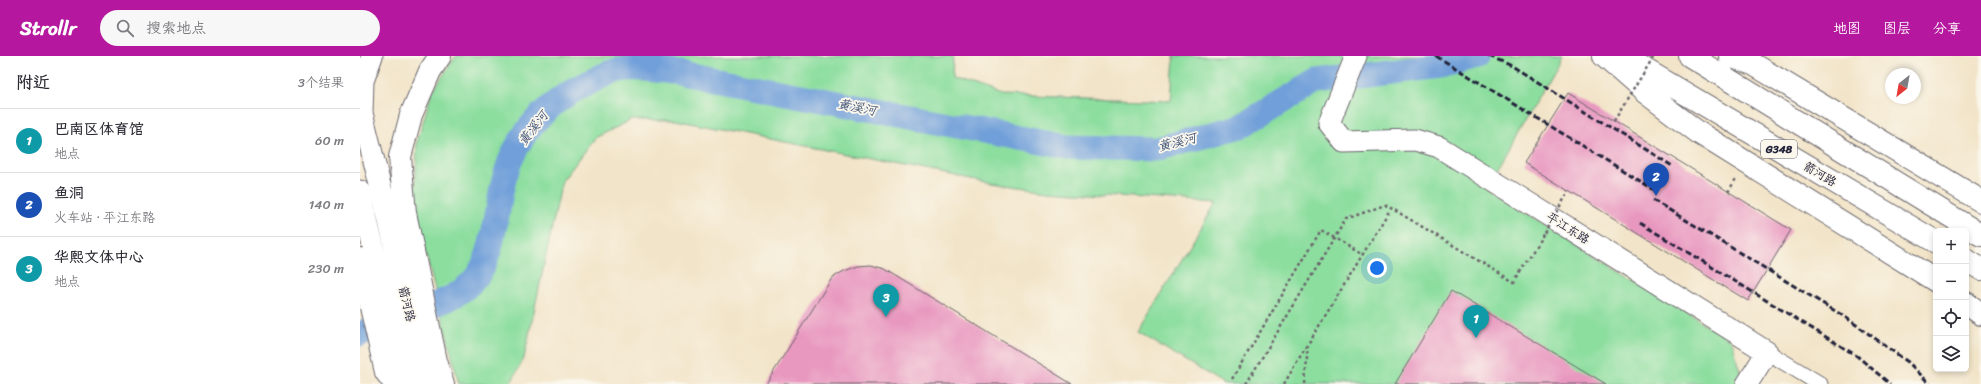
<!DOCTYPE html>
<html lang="zh">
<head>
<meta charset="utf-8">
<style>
  body { margin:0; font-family:Sriracha,"LXGW WenKai TC",sans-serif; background:#f7f7f7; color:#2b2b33 }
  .controls { position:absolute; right:12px; bottom:12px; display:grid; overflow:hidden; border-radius:6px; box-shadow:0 2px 6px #0003 }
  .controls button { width:36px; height:36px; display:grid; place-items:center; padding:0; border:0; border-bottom:1px solid #e1e1e2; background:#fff; color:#2b2b33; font:20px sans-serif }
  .compass { position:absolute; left:1525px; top:12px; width:36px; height:36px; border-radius:50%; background:#fff; box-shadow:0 2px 6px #0003; rotate:211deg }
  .you { position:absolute; left:1017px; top:212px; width:14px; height:14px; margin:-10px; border:3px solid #fff; border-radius:50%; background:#1a73e8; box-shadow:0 0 0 6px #1a73e833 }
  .badge { display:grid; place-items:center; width:26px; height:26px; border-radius:50%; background:#b5179e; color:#fff; font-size:13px; font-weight:700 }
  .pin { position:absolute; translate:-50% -33px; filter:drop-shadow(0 1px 2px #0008) }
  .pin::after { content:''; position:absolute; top:21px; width:14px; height:12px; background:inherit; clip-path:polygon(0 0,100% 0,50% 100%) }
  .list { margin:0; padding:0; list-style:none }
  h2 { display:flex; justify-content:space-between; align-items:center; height:52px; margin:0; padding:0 16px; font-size:17px }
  h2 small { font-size:13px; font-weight:400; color:#7c7c81 }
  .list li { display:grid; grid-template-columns:26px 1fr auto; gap:12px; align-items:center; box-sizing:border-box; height:64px; padding:0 16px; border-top:1px solid #e1e1e2 }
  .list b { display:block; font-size:15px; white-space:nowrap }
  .list p { margin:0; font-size:13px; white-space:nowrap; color:#7c7c81 }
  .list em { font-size:13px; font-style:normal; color:#7c7c81 }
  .icon { flex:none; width:22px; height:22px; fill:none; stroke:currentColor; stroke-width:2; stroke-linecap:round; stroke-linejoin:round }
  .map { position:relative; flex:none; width:1621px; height:328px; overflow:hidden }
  header { display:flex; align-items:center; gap:24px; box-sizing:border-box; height:56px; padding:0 20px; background:#b5179e; color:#fff }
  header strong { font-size:19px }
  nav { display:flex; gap:22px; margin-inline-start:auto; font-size:14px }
  .search { width:280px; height:36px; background:#f7f7f7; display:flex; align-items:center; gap:10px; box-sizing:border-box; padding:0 14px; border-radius:22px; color:#7c7c81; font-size:15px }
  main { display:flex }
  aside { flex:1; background:#fff }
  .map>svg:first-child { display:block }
</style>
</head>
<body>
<header>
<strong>Strollr</strong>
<div class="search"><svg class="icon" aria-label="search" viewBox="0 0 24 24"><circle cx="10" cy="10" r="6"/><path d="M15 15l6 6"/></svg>搜索地点</div>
<nav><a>地图</a><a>图层</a><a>分享</a></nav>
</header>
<main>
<aside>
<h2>附近<small>3个结果</small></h2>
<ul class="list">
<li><span class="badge" style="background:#0f9aa8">1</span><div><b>巴南区体育馆</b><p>地点</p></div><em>60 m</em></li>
<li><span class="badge" style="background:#1a4fb4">2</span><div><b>鱼洞</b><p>火车站 · 平江东路</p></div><em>140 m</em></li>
<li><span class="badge" style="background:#0f9aa8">3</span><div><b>华熙文体中心</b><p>地点</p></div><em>230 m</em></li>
</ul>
</aside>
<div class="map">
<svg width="1621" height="328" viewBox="0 0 1621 328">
  <rect width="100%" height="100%" fill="#fbf7ec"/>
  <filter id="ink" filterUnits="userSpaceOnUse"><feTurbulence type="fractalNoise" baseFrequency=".025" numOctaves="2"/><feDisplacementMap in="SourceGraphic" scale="8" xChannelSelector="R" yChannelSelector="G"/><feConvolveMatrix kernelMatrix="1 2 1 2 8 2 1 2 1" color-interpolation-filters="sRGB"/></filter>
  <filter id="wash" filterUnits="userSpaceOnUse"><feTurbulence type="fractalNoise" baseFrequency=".012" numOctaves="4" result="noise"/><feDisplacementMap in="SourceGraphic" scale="16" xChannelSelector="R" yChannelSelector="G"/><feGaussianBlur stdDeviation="0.9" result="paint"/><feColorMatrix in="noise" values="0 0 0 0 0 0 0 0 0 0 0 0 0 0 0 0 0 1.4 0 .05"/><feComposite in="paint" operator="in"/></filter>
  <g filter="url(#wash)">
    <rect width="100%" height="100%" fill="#f2e4c8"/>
    <path fill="#8cde9f" stroke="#57806d" d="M 96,0 L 593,0 L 592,22 L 641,39 L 811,45 L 814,0 L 1202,0 L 1126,132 L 1371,285 L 1382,321 L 1377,328 L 864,328 L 778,276 L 856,147 L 688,135 L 631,127 L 315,64 L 271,64 L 235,82 L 202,125 L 164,302 L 152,325 L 148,328 L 99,328 L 63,187 L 55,136 L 57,86 L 72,36 Z"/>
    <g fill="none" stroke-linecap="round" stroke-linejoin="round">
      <path stroke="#6f9fd9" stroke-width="25" d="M 0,278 C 13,272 25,265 39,260 C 66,250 90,248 112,226 C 135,204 136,150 145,120 C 158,74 190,44 232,25 C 239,22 247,17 255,15 C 274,10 301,15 321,17 L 707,91 L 796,93 L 881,70 L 957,25 L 1081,10 L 1118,0"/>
    </g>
    <g id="blocks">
      <path fill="#e897bf" d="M 1208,37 L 1431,174 L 1388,245 L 1164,107 Z
        M 511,209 L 525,213 L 712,328 L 406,328 L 472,222 L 484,215 L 498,210 Z
        M 1091,235 L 1246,328 L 1035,328 Z"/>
    </g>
  </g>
  <g filter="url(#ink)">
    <use href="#blocks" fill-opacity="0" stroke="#6b666c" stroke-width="1"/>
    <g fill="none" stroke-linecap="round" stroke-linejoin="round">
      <defs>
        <path id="street" d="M 1407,296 L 1460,328"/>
        <path id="secondary" d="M 12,0 L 3,25 L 2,57 L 29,165 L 61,308 L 71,328
          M 996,0 L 969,67 L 984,86 L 1055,84 L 1079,91 L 1407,296 L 1387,328
          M 0,135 L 42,313 L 50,328"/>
        <path id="highway" d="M 80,0 L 70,15 L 51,59 L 40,101 L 45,157 L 76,305 L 83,328
          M 1244,0 L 1286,37 L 1339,77 L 1576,225
          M 1262,0 L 1576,186
          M 1330,0 L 1621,179
          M 1370,0 L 1393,8 L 1621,145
          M 0,203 L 26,316 L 35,328
          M 1606,204 L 1621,213
          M 1606,247 L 1621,258"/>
      </defs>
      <use href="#street" stroke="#6b666c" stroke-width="17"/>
      <use href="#secondary" stroke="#6b666c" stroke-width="23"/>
      <use href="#highway" stroke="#6b666c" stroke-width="24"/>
      <path stroke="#6b666c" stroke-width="2.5" stroke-dasharray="3 3" stroke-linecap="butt" d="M 1368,136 L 1377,121
        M 872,323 L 961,174 L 1003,199
        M 886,328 L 986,163 L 1025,149 L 1031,152
        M 924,328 L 947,289
        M 945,328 L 948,288 L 1031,152 L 1154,226 L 1184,177"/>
      <use href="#street" stroke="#fff" stroke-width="15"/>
      <use href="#secondary" stroke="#fff" stroke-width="21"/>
      <use href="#highway" stroke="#fff" stroke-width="22"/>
      <path stroke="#22223b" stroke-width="3" stroke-dasharray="6 3" stroke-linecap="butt" d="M 1076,0 L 1298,136
        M 1129,0 L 1152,10 L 1314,111
        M 1293,144 L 1485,261 L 1548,306 L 1570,328
        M 1280,167 L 1497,300 L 1530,328"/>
      <path stroke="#6b666c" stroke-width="2.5" stroke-dasharray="3 3" stroke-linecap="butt" d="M 1254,65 L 1294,0
        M 1184,177 L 1209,135"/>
    </g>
  </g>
  <g text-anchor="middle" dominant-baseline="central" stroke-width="3.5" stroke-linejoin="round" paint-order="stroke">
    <rect fill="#fbf7ec" stroke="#636270" stroke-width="1" x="1401" y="84" width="36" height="18" rx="3"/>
    <g font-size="11" font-weight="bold" fill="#22223b">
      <text x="1419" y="93">G348</text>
    </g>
    <g font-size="12" fill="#22223b" stroke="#fbf7ec">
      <text transform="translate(1460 118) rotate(31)">箭河路</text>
      <text transform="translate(1208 172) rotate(32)">平江东路</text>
      <text transform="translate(47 248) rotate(77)">箭河路</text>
    </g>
    <g font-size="13" font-style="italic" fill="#41547a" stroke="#fbf7ec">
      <text transform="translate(497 51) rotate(11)">黄溪河</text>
      <text transform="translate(173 72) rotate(-52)">黄溪河</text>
      <text transform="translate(817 86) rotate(-14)">黄溪河</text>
    </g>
  </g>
</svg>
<div class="controls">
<button>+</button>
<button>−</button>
<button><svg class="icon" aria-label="locate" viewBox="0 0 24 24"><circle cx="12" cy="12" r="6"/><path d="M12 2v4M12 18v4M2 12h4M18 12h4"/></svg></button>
<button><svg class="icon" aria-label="layers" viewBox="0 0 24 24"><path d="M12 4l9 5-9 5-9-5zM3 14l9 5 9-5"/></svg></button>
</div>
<svg class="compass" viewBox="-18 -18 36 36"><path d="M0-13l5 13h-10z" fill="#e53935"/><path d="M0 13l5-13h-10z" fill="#7c7c81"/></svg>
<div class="you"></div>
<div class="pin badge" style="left:1116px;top:282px;background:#0f9aa8">1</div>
<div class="pin badge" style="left:1296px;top:140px;background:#1a4fb4">2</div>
<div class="pin badge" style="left:526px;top:261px;background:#0f9aa8">3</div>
</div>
</main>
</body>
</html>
